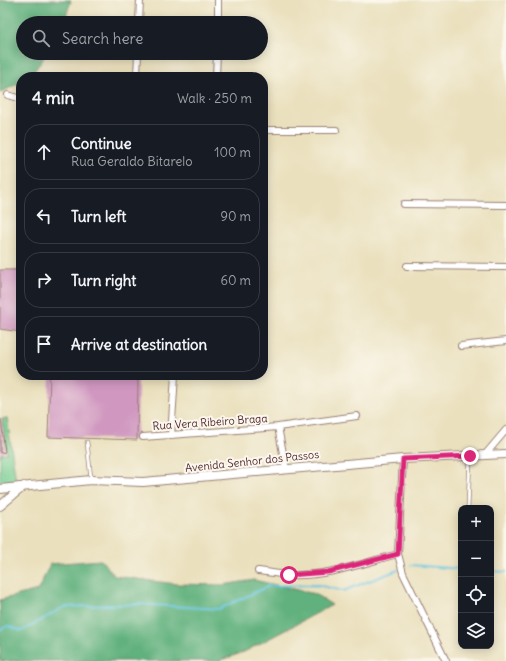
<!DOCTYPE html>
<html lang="en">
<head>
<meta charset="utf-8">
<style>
  body { margin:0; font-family:Delius,sans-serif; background:#242831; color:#f1f3f6 }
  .controls { position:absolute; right:12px; bottom:12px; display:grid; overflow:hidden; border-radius:8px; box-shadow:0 2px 10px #0003 }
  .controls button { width:36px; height:36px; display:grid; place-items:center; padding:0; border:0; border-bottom:1px solid #363941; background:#171b24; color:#f1f3f6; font:20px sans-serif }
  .stop { position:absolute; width:12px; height:12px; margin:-9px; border:3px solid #db2777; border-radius:50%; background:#fff }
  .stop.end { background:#db2777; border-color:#fff; box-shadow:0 1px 4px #0008 }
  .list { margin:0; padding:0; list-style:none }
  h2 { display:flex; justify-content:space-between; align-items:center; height:52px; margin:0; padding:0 16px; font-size:17px }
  h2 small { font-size:13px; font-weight:400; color:#9ea1a6 }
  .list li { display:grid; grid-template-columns:26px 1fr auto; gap:12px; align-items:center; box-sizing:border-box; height:56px; margin:0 8px 8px; padding:0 8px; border:1px solid #363941; border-radius:16px }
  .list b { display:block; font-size:15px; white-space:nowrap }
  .list p { margin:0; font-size:13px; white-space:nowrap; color:#9ea1a6 }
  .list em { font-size:13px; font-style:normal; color:#9ea1a6 }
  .icon { flex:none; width:22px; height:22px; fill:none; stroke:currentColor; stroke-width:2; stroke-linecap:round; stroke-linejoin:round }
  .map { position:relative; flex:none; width:506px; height:661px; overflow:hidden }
  .search { position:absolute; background:#171b24; box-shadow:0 2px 10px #0003; left:16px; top:16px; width:252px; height:44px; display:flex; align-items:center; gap:10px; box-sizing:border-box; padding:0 14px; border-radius:22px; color:#9ea1a6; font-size:15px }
  .panel { position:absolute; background:#171b24; box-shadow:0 2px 10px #0003; left:16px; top:72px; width:252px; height:308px; border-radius:16px }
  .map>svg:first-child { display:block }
</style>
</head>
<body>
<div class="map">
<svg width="506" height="661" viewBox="0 0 506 661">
  <rect width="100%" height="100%" fill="#fbf7ec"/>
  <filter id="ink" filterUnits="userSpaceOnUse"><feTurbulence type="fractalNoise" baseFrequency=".025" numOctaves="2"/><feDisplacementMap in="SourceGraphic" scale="8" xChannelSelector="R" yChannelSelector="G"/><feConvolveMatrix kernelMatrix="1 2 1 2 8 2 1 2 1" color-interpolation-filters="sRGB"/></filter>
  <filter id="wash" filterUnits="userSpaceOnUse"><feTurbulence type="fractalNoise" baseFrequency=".012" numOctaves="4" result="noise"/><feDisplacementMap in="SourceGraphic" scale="16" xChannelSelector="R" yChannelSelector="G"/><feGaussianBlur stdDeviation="0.9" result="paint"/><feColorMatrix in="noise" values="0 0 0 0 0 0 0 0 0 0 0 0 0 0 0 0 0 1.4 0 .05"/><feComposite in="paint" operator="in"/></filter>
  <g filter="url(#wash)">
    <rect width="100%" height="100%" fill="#eae0bd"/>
    <path fill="#77ce93" stroke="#60765f" d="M 7,418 L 16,482 L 0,483 L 0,454 L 7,453 L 2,419 Z"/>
    <path fill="#61b17d" stroke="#566854" d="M 0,0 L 71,0 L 64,23 L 23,23 L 23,53 L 47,53 L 30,77 L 21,77 L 21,82 L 0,93 Z
      M 101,560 L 115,576 L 176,584 L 223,585 L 254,580 L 315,594 L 332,605 L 244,652 L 218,661 L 0,661 L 0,600 L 38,590 L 50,564 Z"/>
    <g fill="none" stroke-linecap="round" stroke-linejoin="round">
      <path stroke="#63c5e1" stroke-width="2" d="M 411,565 L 461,569
        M 491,571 L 506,572
        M 0,630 L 7,626 L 22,631 L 64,607 L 137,604 L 219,609 L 269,586 L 318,585 L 343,591 L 398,570"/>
    </g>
    <g id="blocks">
      <path fill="#d097c0" d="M 0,270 L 21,270 L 21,332 L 0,329 Z
        M 50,375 L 138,375 L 137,440 L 48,437 Z
        M 0,419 L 1,419 L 5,452 L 0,453 Z"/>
    </g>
  </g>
  <g filter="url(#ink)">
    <use href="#blocks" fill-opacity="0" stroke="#9a8074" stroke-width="1"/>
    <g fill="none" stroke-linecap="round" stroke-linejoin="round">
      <defs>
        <path id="lane" d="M 87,442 L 91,479
          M 468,508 L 470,456"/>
        <path id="street" d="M 139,23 L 140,0
          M 218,23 L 218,0
          M 137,77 L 138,53
          M 216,77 L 217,53
          M 8,95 L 21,99
          M 263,130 L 336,130
          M 404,204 L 506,205
          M 407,266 L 506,267
          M 461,346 L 506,341
          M 278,427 L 286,469
          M 171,436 L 175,375
          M 143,437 L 278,427 L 357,416
          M 484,456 L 506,430
          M 403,459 L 398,554 L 403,573 L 446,661
          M 258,571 C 268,572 278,574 289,575 C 326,577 363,563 398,554"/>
        <path id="secondary" d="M 0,489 L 91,480 L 143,482 L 403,459 L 506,454
          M 0,506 L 24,486"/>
      </defs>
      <use href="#lane" stroke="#9a8074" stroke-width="4.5"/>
      <use href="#street" stroke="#9a8074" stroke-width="8"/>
      <use href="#secondary" stroke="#9a8074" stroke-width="10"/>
      <use href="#lane" stroke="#fff" stroke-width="3"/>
      <use href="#street" stroke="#fff" stroke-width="6"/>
      <use href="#secondary" stroke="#fff" stroke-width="8"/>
    </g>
  </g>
  <g fill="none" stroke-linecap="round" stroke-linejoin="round" filter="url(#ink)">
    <path stroke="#db2777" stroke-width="5" d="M 289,575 L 328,572 L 398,554 L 403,459 L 470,456"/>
  </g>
  <g text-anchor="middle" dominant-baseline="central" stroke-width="4" stroke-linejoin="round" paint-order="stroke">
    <g font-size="11" fill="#4a1f2b" stroke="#fbf7ec">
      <text transform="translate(210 422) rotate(-4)">Rua Vera Ribeiro Braga</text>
      <text transform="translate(252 461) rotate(-6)">Avenida Senhor dos Passos</text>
    </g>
  </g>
</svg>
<div class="controls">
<button>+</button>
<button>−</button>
<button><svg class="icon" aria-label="locate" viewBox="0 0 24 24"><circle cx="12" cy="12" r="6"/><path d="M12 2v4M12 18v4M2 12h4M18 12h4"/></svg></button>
<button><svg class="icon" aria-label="layers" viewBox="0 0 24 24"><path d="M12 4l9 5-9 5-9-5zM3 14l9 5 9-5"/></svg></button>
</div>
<div class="stop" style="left:289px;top:575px"></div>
<div class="stop end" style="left:470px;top:456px"></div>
<div class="search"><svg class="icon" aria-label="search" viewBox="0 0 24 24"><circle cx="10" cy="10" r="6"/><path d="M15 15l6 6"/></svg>Search here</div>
<section class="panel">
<h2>4 min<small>Walk · 250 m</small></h2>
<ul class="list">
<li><svg class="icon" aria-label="ahead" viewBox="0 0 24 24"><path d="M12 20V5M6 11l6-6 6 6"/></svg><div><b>Continue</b><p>Rua Geraldo Bitarelo</p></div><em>100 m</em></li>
<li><svg class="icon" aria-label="left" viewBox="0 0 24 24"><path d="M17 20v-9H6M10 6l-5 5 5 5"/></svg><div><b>Turn left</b></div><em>90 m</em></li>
<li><svg class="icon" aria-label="right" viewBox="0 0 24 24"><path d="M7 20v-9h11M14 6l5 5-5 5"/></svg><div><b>Turn right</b></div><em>60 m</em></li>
<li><svg class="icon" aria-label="arrive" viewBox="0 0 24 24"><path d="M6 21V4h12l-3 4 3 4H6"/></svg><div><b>Arrive at destination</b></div></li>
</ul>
</section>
</div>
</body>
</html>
